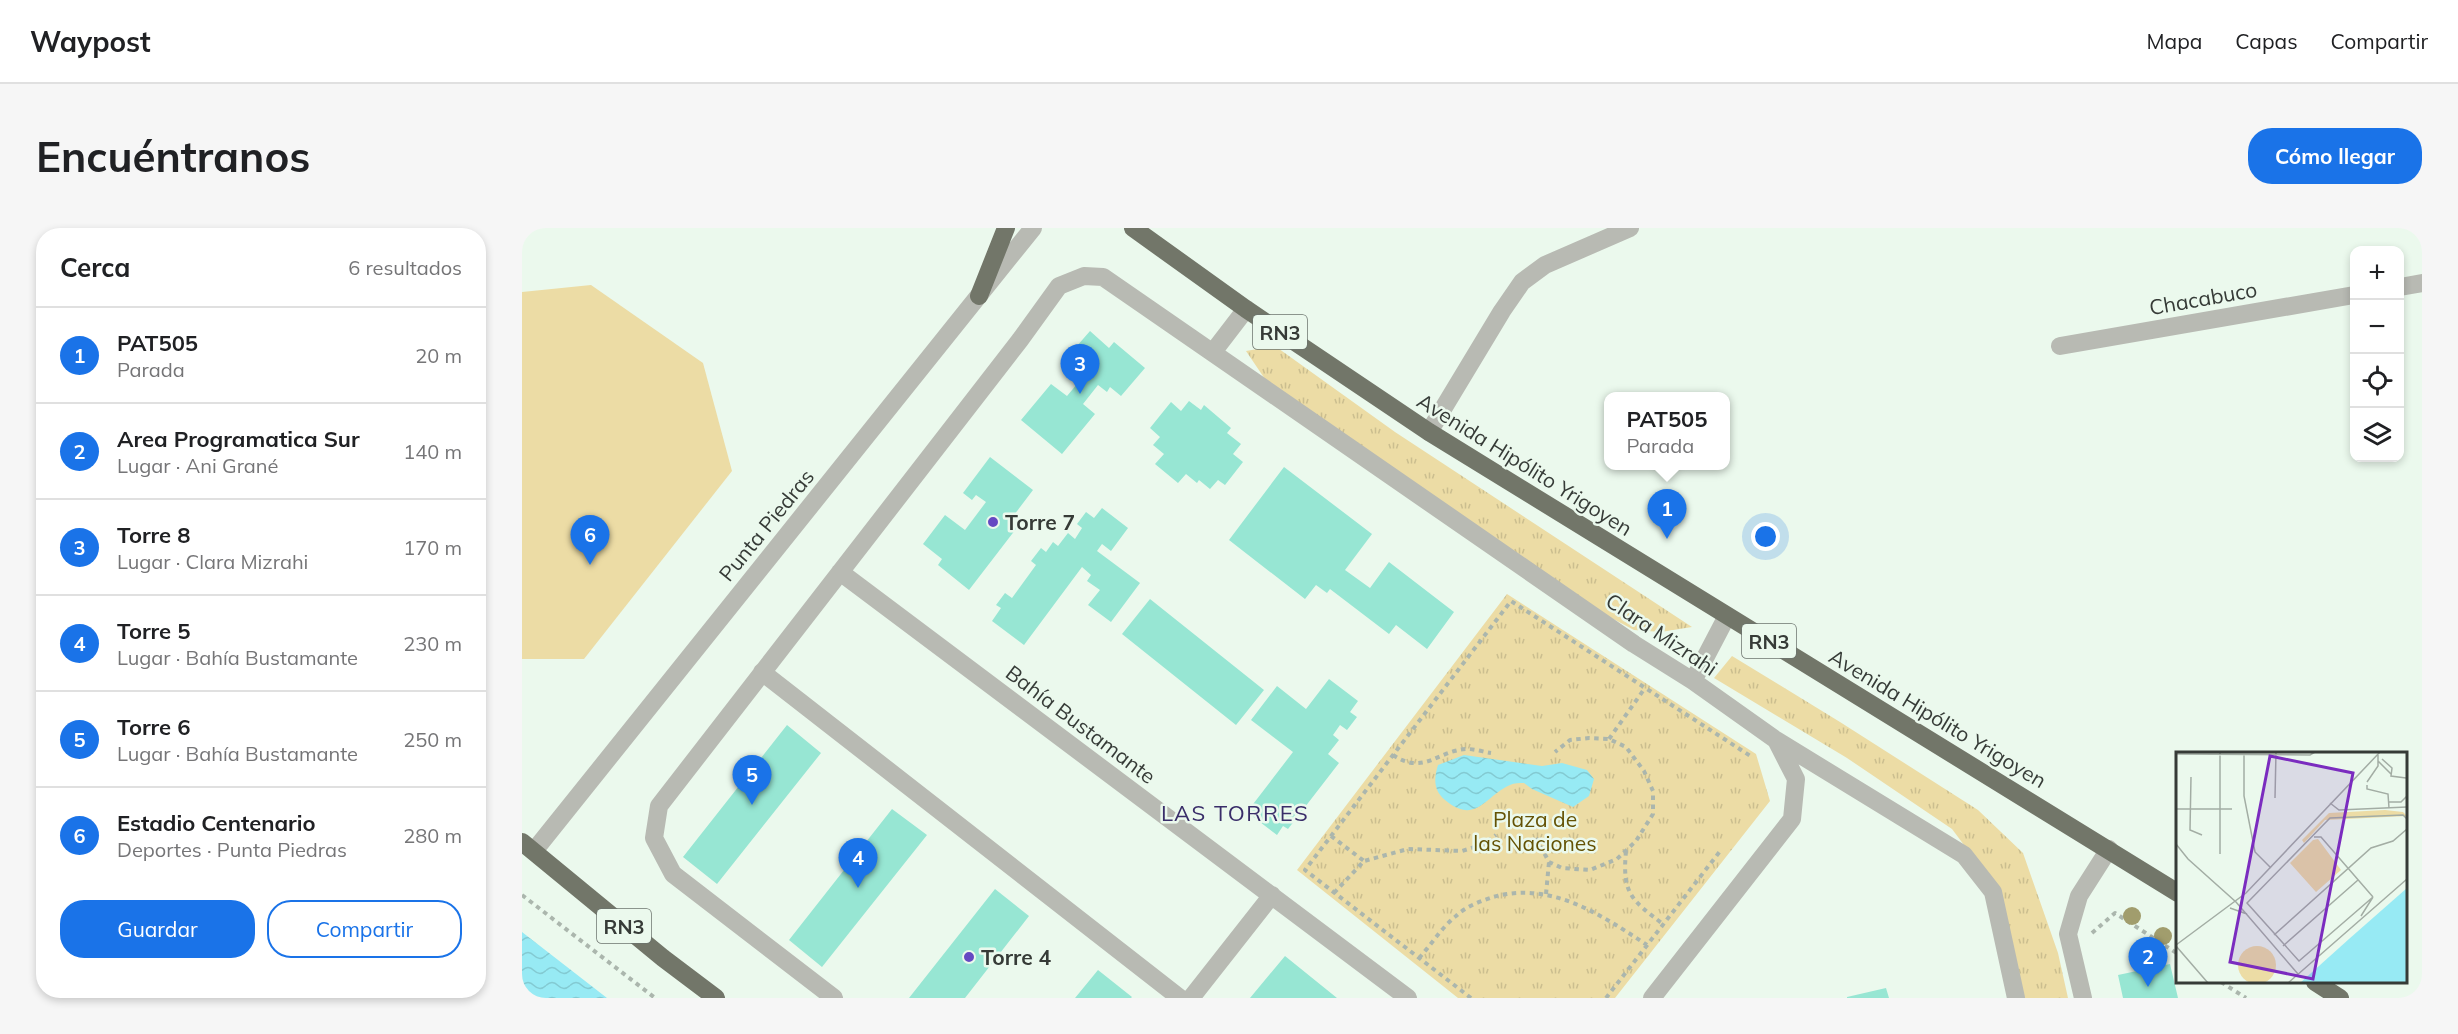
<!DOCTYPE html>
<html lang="es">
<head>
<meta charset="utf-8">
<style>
  body { margin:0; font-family:Mulish,sans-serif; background:#f6f6f6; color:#202124 }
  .controls { position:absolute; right:18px; top:18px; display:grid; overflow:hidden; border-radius:12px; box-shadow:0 3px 9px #0003 }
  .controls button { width:54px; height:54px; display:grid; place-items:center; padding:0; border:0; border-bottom:2px solid #e0e0e0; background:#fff; color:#202124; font:30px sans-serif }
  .you { position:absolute; left:1244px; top:309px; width:21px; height:21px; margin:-15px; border:4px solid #fff; border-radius:50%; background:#1a73e8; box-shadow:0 0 0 9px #1a73e833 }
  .badge { display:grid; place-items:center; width:39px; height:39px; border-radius:50%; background:#1a73e8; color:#fff; font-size:20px; font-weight:700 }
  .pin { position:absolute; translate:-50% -50px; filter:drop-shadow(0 2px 3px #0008) }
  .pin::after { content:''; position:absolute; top:32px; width:21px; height:18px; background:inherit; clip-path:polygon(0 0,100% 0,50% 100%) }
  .popup { position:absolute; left:1082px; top:164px; width:126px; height:78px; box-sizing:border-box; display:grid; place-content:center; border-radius:12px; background:#fff; filter:drop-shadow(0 2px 4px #0005); font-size:20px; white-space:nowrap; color:#757577 }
  .popup b { font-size:22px; color:#202124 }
  .popup::after { content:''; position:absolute; left:50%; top:100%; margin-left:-12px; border:12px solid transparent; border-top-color:#fff }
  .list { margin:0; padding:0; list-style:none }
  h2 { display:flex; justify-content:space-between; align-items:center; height:78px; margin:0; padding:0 24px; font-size:26px }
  h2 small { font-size:20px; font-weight:400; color:#757577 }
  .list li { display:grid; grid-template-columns:39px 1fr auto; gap:18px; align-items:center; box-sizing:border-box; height:96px; padding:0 24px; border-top:2px solid #e0e0e0 }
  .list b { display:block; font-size:22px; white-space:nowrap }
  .list p { margin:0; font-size:20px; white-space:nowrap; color:#757577 }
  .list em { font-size:20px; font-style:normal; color:#757577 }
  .actions { display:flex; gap:12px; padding:18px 24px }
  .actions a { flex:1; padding:14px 0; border:2px solid #1a73e8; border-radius:24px; text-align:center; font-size:21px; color:#1a73e8 }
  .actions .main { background:#1a73e8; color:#fff }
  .icon { flex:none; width:33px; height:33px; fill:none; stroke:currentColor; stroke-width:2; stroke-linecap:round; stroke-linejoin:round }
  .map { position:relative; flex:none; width:1900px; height:770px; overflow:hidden; border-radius:24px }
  header { display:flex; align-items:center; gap:36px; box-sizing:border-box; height:84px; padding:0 30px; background:#fff; border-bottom:2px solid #e0e0e0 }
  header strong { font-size:28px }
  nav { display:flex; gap:33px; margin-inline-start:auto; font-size:21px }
  .intro { display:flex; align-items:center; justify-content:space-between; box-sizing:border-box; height:144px; padding:0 36px }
  h1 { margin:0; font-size:42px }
  .button { padding:15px 27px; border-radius:24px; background:#1a73e8; color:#fff; font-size:21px; font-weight:700 }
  main { display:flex; gap:36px; padding:0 36px }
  aside { flex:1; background:#fff; border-radius:24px; box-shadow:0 3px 9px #0003 }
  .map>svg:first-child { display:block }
</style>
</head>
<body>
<header>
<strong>Waypost</strong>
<nav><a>Mapa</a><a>Capas</a><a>Compartir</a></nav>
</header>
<div class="intro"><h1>Encuéntranos</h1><a class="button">Cómo llegar</a></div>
<main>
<aside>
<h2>Cerca<small>6 resultados</small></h2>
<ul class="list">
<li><span class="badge">1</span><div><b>PAT505</b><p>Parada</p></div><em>20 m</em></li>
<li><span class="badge">2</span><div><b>Area Programatica Sur</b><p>Lugar · Ani Grané</p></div><em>140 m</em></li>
<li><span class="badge">3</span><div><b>Torre 8</b><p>Lugar · Clara Mizrahi</p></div><em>170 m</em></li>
<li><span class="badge">4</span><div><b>Torre 5</b><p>Lugar · Bahía Bustamante</p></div><em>230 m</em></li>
<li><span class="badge">5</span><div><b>Torre 6</b><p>Lugar · Bahía Bustamante</p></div><em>250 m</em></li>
<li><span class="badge">6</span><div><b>Estadio Centenario</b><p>Deportes · Punta Piedras</p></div><em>280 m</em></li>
</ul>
<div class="actions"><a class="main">Guardar</a><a>Compartir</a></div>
</aside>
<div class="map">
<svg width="1900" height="770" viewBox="0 0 1900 770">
  <defs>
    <pattern id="park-tufts" width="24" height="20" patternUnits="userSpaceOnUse" patternTransform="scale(1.5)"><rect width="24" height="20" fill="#ecdca5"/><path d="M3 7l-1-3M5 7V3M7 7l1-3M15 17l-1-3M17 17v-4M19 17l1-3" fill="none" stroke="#cbbe8f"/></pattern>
    <pattern id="water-waves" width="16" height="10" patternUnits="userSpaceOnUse" patternTransform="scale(1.5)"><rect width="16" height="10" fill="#97eaf4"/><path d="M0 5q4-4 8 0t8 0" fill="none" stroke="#83cad2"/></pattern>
  </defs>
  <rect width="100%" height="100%" fill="#ebf9ed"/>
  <path fill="#ecdca5" d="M 69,57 L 181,135 L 210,243 L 62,431 L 0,431 L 0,64 Z"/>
  <path fill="url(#park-tufts)" d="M 753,118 L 873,204 L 1170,399 L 1139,404 L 1112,402 L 1080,385 L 749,160 L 724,123 Z
    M 985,366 L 1234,526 L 1248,573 L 1093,770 L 936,770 L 775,642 Z
    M 1210,428 L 1318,494 L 1456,582 L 1501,625 L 1536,725 L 1546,770 L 1498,770 L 1469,653 L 1430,601 L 1325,530 L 1192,450 Z"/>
  <path fill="url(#water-waves)" d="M 942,527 L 1020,538 L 1040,535 L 1065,542 L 1072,551 L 1067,568 L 1051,579 L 1010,561 L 1002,555 C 998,555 992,555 988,557 C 964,567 954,598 923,572 C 911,562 912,550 916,537 Z
    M 0,704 L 85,770 L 0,770 Z"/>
  <path fill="#97e6d3" d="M 568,103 L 587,120 L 592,114 L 623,140 L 599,168 L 588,159 L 585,164 L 576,157 L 561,176 L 573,186 L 540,226 L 499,192 L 529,156 L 545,168 L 566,143 L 553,133 L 548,140 L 541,134 Z
    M 667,173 L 679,182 L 682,177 L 709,200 L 705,205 L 719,216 L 711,226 L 721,234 L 703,257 L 696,252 L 688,261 L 677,252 L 675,255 L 664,246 L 656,255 L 633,236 L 642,226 L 631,217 L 638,209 L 628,200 L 649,174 L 659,183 Z
    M 468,229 L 511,262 L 489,291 L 497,297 L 447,362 L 416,337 L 420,331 L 401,316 L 423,287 L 443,302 L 464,274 L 454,267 L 450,272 L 441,265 Z
    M 762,239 L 850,306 L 823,342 L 848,360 L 867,334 L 932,384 L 905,421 L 874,397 L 867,406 L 808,361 L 805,365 L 794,357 L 783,371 L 707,312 Z
    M 580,280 L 606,300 L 589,323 L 580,316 L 575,323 L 618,355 L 589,394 L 566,377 L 578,362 L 565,353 L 569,347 L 560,339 L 502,417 L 470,393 L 479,380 L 474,377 L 483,365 L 490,370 L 514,337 L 509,333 L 519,320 L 524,324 L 531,314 L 536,318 L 546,305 L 553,311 L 560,300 L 555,296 L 564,284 L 572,290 Z
    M 628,371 L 742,462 L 714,497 L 600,406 Z
    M 807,451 L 836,473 L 828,484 L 835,489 L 825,502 L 818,497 L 811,507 L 817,512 L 806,526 L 817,535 L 766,601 L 761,598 L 755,607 L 725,584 L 771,524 L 729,492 L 755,458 L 784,481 Z
    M 265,497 L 299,525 L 195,656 L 161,629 Z
    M 370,581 L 405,607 L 300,739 L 267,712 Z
    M 473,661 L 507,688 L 443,770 L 387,770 Z
    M 763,728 L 815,770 L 728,770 Z
    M 1648,736 L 1656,770 L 1601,770 L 1596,747 Z
    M 576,742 L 610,769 L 609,770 L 553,770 Z
    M 1364,760 L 1367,770 L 1325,770 L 1325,769 Z"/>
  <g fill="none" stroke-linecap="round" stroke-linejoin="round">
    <path stroke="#abb6ad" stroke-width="4" stroke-dasharray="4.5 4.5" stroke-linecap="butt" d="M 1087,511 L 1123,460
      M 871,527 C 902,548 916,522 945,521 C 953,521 962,524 969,525
      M 809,608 L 842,633
      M 1014,610 L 1027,634 L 1040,640 L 1068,642 L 1095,631 L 1114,613 L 1131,586 L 1131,563 L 1122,543 L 1104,519 L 1087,511 L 1067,510 L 1048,512 L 1033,524
      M 1104,623 C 1100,665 1109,672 1141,696
      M 812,665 L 842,633 L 886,621 L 940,623 L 962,616 L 974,607
      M 1024,666 L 1027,634
      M 0,667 L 133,770
      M 1570,705 L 1593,685 L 1656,726
      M 897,730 C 909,717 920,699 934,688 C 943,679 959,673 971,669 C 1029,653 1078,686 1125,717
      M 1699,754 L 1724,770
      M 949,770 L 783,642 L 989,373 L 1230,529
      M 1084,770 L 1199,622"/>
    <path stroke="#b8bab3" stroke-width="18" d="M 1878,59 L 1900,55
      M 1538,118 L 1832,67
      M 691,124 L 724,81
      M 907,204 L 980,83 L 1000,54 L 1023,37 L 1108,0
      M 318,344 L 886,770
      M 240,444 L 658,770
      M 1171,453 L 1205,388
      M 12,623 L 511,0
      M 312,770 L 151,646 L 132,610 L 137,578 L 498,112 L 537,58 L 562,48 L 581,49 L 1112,416 L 1171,453 L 1254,512 L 1442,627 L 1471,664 L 1494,770
      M 669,770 L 750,667
      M 1130,770 L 1270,591 L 1274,551 L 1255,514
      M 1561,770 L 1546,706 L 1557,668 L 1587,621"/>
    <path stroke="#727669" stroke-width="18" d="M 611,0 L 724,81 L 907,204 L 1656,665
      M 457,68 L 484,0
      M 0,614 L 141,730 L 194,770
      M 1793,754 L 1818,770"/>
  </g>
  <g fill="#a19d6d">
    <circle cx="1610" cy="688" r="9"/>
    <circle cx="1641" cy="708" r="9"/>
  </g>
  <g fill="#6549c2" stroke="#ebf9ed" stroke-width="2">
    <circle cx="471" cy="294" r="6"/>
    <circle cx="447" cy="729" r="6"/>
  </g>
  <g text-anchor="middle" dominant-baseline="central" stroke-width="5" stroke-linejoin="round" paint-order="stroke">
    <g fill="#ebf9ed" stroke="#6c746e" stroke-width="1.5">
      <rect x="731" y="87" width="54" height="34" rx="4.5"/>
      <rect x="1220" y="396" width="54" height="34" rx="4.5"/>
      <rect x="75" y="681" width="54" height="34" rx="4.5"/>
    </g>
    <g font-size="20" font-weight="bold" fill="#363b37">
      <text x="758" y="104">RN3</text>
      <text x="1247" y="413">RN3</text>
      <text x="102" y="698">RN3</text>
    </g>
    <g font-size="21" fill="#363b37" stroke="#ebf9ed">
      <text transform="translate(1681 70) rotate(-10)">Chacabuco</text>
      <text transform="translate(1003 236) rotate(32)">Avenida Hipólito Yrigoyen</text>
      <text transform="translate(244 297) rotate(-51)">Punta Piedras</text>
      <text transform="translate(1140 406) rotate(34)">Clara Mizrahi</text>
      <text transform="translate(1416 490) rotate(31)">Avenida Hipólito Yrigoyen</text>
      <text transform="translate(559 496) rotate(37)">Bahía Bustamante</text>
    </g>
    <g font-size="21" font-weight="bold" fill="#363b37" stroke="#ebf9ed" text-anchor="start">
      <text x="483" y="294">Torre 7</text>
      <text x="459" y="729">Torre 4</text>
    </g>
    <g font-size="21" fill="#645204" stroke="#ebf9ed">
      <text x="1013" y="591">Plaza de<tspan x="1013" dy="24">las Naciones</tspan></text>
    </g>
    <g font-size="22" letter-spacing="1.5" fill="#392d69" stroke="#ebf9ed">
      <text x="713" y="585">LAS TORRES</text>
    </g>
  </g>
  <g transform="translate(1654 524)">
    <rect width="231" height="231" fill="#ebf9ed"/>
    <path d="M62 213a19 19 0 1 1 38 0a19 19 0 1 1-38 0Z" fill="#ecdca5"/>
    <path d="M 209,58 L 227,60 L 231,64 L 149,68 L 128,91 L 126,88 L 153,61 ZM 142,87 L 165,118 L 140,140 L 114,111 L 137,88 Z" fill="#ecdca5"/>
    <path d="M 231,136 L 231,231 L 124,231 L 173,187 Z" fill="#97eaf4"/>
    <path fill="none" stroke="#a3ada4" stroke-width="1.5" d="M 0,2 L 134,3 L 139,0M 68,2 L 68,44 L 79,100 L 95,116M 206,7 L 216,16 L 215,24 L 230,26M 202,9 L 215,22M 15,25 L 14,78 L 26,83M 191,30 L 202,14 L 202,3M 191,33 L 191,37 L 212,42 L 213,56M 99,46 L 100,0M 213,50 L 225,50 L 231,44M 154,51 L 163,58 L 231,55M 0,57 L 56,57M 138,85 L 145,85 L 197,145M 0,92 L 12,107 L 60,150 L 122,222M 44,102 L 44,0M 197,145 L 123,209 L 71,151 L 154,66 L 227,63 L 231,67M 54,156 L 71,162M 185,164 L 197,145M 98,183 L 195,96 L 217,89 L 231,77M 0,193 L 70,141 L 204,0M 0,194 L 32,231M 107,194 L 182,128M 112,231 L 231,127"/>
    <path fill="#7b2cbf" fill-opacity="0.15" stroke="#7b2cbf" stroke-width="3" d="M 94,4 L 177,21 L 137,227 L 54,210 Z"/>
    <rect width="231" height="231" fill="none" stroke="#363b37" stroke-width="3"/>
  </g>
</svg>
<div class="controls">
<button>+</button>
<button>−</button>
<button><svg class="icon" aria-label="locate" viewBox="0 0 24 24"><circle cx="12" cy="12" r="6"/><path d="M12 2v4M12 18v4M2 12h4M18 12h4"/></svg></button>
<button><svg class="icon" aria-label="layers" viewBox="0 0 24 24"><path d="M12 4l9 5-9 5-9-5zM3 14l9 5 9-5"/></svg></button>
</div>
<div class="you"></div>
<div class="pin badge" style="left:1145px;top:311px">1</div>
<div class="popup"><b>PAT505</b>Parada</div>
<div class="pin badge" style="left:1626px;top:759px">2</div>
<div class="pin badge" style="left:558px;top:166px">3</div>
<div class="pin badge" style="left:336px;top:660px">4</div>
<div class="pin badge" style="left:230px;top:577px">5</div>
<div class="pin badge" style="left:68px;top:337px">6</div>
</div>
</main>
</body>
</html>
